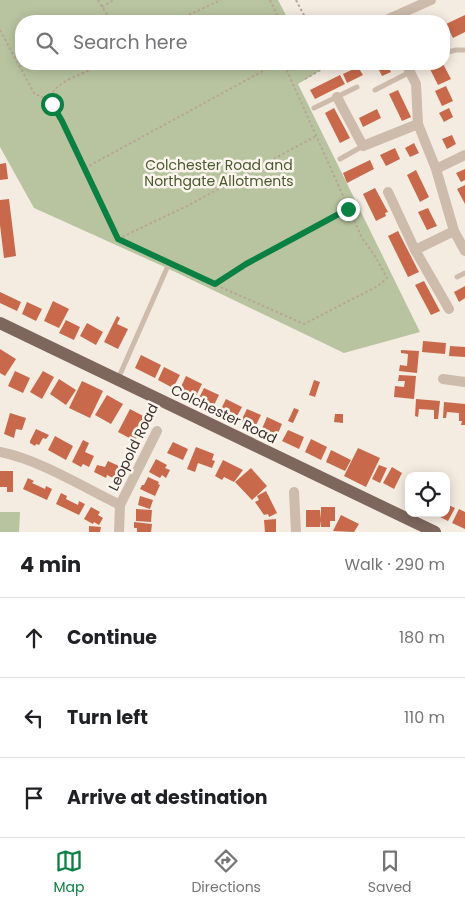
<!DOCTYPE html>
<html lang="en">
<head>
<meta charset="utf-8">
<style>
  body { margin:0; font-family:Poppins,sans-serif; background:#f2f2f2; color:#202124 }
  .controls { position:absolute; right:15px; bottom:15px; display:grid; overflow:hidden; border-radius:10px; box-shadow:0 2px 12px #0003 }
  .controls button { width:45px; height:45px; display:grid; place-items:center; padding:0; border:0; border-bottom:1px solid #e0e0e0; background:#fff; color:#202124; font:25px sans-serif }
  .stop { position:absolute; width:15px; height:15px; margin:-11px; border:4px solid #0b8043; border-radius:50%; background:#fff }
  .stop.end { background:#0b8043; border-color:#fff; box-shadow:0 1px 5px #0008 }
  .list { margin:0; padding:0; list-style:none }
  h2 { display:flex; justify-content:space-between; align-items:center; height:65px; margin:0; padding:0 20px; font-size:21px }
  h2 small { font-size:16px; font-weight:400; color:#757577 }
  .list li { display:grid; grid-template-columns:32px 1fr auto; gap:15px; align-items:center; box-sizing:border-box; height:80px; padding:0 20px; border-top:1px solid #e0e0e0 }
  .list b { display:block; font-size:19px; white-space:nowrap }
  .list em { font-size:16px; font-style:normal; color:#757577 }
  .icon { flex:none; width:28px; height:28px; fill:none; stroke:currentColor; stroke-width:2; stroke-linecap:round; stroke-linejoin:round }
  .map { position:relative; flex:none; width:465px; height:532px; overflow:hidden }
  .search { position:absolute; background:#fff; box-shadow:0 2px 12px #0003; left:15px; right:15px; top:15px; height:55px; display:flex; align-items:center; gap:12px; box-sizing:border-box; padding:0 18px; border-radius:20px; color:#757577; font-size:19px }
  .sheet { height:305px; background:#fff }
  nav { display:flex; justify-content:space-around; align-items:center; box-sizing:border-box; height:70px; border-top:1px solid #e0e0e0; background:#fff; font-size:14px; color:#757577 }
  nav a { display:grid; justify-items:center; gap:2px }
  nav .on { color:#0b8043 }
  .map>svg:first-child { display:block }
</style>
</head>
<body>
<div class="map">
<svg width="465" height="532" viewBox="0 0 465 532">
  <rect width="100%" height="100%" fill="#f4ebe1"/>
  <path fill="#b8c4a0" d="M 0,0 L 278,0 L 289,21 L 21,21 L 21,64 L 331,64 L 298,84 L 420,332 L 344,353 L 167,268 L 34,208 L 0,147 Z
    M 0,512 L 20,512 L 19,532 L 0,532 Z"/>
  <path fill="#c8694b" d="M 465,15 L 465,32 L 453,38 L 446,24 Z
    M 376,64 L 387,64 L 391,72 L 382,76 Z
    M 435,64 L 440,65 L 443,64 L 451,79 L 438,85 L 429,67 Z
    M 358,67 L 363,75 L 347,83 L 343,74 Z
    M 340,75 L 345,84 L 315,99 L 310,90 Z
    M 446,86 L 453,101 L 442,106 L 435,91 Z
    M 398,90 L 411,117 L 402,121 L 389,94 Z
    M 334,108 L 350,138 L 340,143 L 325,113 Z
    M 449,108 L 453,117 L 444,122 L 439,113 Z
    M 377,109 L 381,118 L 363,127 L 359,118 Z
    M 452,135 L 456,144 L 447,149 L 442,139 Z
    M 414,143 L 419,153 L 410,157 L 405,148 Z
    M 395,148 L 400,159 L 386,166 L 380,155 Z
    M 370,160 L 374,169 L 347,183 L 343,173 Z
    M 6,163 L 8,179 L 0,180 L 0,164 Z
    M 465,169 L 465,180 L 461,182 L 456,173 Z
    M 416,170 L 429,197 L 420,202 L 407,175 Z
    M 465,185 L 465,204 L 457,189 Z
    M 375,188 L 388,212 L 385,213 L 386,216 L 376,221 L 363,194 Z
    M 9,199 L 16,256 L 4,258 L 0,225 L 0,200 Z
    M 428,208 L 437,226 L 427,230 L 418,212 Z
    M 398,231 L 419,272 L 408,277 L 388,236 Z
    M 424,281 L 440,311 L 431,315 L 415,285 Z
    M 465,286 L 465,298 L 459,302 L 454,292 Z
    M 0,292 L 21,302 L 17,311 L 0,303 Z
    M 53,301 L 69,309 L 59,328 L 44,321 Z
    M 27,302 L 42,309 L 36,321 L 22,314 Z
    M 117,316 L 120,318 L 117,324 L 128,329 L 118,349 L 104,342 Z
    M 66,320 L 80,327 L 74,340 L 59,333 Z
    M 87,323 L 103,332 L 96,345 L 80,336 Z
    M 423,341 L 446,343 L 445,354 L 422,352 Z
    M 450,346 L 465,347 L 465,357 L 449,356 Z
    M 0,349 L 16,359 L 5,376 L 0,373 Z
    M 401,350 L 419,351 L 417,373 L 399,371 L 400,365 L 407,366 L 408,354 L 401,353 Z
    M 141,355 L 161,365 L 155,378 L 135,368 Z
    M 164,367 L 180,375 L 173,388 L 158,380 Z
    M 15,371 L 30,378 L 23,393 L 8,386 Z
    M 43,371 L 54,377 L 42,399 L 30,392 Z
    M 399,375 L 416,376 L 414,399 L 394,397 L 395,386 L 404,387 L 405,381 L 398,381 Z
    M 186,376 L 202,384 L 195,398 L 179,391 Z
    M 59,379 L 76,390 L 66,405 L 50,394 Z
    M 314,380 L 320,382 L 315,397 L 309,395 Z
    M 82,381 L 103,391 L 90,418 L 69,408 Z
    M 204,388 L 219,395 L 213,407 L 198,400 Z
    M 107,395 L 123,404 L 111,424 L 95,415 Z
    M 226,399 L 242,407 L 236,418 L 220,411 Z
    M 416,399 L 440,401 L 438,419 L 434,419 L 434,410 L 419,409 L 418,417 L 415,416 Z
    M 444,402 L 465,404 L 465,425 L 461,425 L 462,421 L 459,421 L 459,413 L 447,412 L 446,418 L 443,418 Z
    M 294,408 L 299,410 L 293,423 L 288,421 Z
    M 130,409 L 147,418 L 135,441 L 118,432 Z
    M 247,409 L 261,415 L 255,427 L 241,421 Z
    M 10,413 L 26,418 L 22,430 L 16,429 L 14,438 L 4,434 Z
    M 335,414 L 343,414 L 343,423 L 334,422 Z
    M 267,417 L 282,424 L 276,438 L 261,431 Z
    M 36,429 L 49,435 L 46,439 L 43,438 L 39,445 L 36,444 L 35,446 L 30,443 L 30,441 Z
    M 288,430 L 304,437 L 299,449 L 282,441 Z
    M 55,436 L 73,446 L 66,460 L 48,450 Z
    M 311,439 L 327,447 L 321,460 L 305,452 Z
    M 83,440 L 89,443 L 85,452 L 94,456 L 89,467 L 83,464 L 81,467 L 72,462 Z
    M 173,442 L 188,449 L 183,460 L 167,453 Z
    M 196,447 L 214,454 L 212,460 L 215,461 L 212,468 L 198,463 L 195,472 L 187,469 Z
    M 358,448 L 380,458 L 366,487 L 344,476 Z
    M 331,450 L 351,460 L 345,471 L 326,462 Z
    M 156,459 L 167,465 L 165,468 L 170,470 L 166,478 L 162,475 L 160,478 L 149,472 Z
    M 223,460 L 243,470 L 234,482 L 224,477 L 222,480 L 215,476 Z
    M 108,461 L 121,467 L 115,479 L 107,475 L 106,478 L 94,472 L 97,465 L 105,467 Z
    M 379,465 L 387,468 L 380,483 L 372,479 Z
    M 392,467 L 402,473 L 394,489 L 383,483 Z
    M 251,468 L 267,486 L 252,500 L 235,482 Z
    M 0,471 L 13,471 L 13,492 L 7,492 L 7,487 L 0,487 Z
    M 148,477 L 159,482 L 158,484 L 160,485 L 155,496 L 140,489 L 142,485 L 144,485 Z
    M 28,478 L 34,481 L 32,483 L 45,489 L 46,486 L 52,489 L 47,500 L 23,489 Z
    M 266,491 L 277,513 L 269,517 L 268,514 L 264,515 L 255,502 L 259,500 L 257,496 Z
    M 61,493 L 67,496 L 66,499 L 78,505 L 79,501 L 85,504 L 79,515 L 56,504 Z
    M 140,496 L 153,500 L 150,509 L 138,505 Z
    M 446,504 L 455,508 L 448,521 L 436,515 L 437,513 L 446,513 Z
    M 91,507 L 100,512 L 98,515 L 103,518 L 99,525 L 94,522 L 93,524 L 84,519 Z
    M 321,507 L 335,507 L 335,521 L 330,521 L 330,527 L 321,527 L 321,521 L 320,527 L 306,527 L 306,510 L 320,510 L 321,519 Z
    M 136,509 L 152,510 L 151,522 L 136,521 Z
    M 459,509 L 465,512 L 465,529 L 452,523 Z
    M 341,515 L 359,524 L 354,532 L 333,531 Z
    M 276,519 L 276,532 L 265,532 L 264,520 Z
    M 134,522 L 152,524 L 151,532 L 137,532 L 137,528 L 134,528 Z
    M 89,526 L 101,527 L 100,532 L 89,532 Z"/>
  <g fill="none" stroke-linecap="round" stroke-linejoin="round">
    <path stroke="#b9a596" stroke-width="2" stroke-dasharray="2.5 2.5" stroke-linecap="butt" d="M 98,0 L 111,21
      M 270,0 L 280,21
      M 296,0 L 307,21
      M 102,7 L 114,0
      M 175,21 L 221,0
      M 0,30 L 34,93 L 41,97 L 50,97
      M 102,64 C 85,74 58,79 50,97 L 118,239 L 164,261
      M 305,79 L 331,64
      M 85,168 L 276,64
      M 118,239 L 189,205 L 316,136
      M 175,267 L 304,324 L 378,286 L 387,278 L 375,256 L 362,238 L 284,64
      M 215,285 L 246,264 L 348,209"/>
    <path stroke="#cdbbac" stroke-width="5" d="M 444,53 L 456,50 L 465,50
      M 375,90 L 410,72
      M 314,108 L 357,87
      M 340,159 L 363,146
      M 457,277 L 465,273
      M 118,379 L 167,268"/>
    <path stroke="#cdbbac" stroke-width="10" d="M 384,21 L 431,0
      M 406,64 L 416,84 L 418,124 L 436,169 L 454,231 L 465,251
      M 337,97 L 363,146 L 418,124
      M 436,169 L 465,155
      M 388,192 L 415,250 L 449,309
      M 415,250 L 454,231
      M 443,379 L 465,382
      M 0,452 C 40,460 83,487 120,505
      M 294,492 L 296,532
      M 119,532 L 120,505 L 157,431"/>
    <path stroke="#7d675c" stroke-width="12" d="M 0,323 L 435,532"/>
  </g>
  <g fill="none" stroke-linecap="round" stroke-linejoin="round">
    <path stroke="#0b8043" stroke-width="6" d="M 52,104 L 62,121 L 118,239 L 215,284 L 246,264 L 348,209"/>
  </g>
  <g text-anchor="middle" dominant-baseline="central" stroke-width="5" stroke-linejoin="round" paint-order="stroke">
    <g font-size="14" fill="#4a5a2e" stroke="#fbf5ee">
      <text x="219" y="165">Colchester Road and<tspan x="219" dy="16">Northgate Allotments</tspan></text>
    </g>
    <g font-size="14" fill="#3b302b" stroke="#fbf5ee">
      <text transform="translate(224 414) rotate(26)">Colchester Road</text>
      <text transform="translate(133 447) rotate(-64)">Leopold Road</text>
    </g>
  </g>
</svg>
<div class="controls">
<button><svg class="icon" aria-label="locate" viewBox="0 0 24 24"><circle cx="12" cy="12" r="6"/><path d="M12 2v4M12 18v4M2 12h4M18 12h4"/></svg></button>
</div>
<div class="stop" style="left:52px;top:104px"></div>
<div class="stop end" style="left:348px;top:209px"></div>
<div class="search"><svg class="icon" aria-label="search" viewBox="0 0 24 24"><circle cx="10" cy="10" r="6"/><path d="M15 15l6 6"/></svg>Search here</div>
</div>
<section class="sheet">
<h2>4 min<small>Walk · 290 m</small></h2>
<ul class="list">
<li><svg class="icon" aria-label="ahead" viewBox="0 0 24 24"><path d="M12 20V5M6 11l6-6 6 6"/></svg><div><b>Continue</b></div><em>180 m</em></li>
<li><svg class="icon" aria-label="left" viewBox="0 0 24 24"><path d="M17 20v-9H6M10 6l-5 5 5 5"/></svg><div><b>Turn left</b></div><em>110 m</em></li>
<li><svg class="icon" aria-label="arrive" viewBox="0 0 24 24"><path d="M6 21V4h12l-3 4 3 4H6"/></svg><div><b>Arrive at destination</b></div></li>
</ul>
</section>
<nav>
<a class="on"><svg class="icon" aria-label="map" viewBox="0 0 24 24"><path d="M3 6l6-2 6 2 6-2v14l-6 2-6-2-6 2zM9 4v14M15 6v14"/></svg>Map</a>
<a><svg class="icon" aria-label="directions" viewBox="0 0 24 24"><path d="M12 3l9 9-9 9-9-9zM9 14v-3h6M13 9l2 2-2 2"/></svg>Directions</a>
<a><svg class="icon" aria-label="saved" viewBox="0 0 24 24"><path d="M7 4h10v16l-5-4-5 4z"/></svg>Saved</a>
</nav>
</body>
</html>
